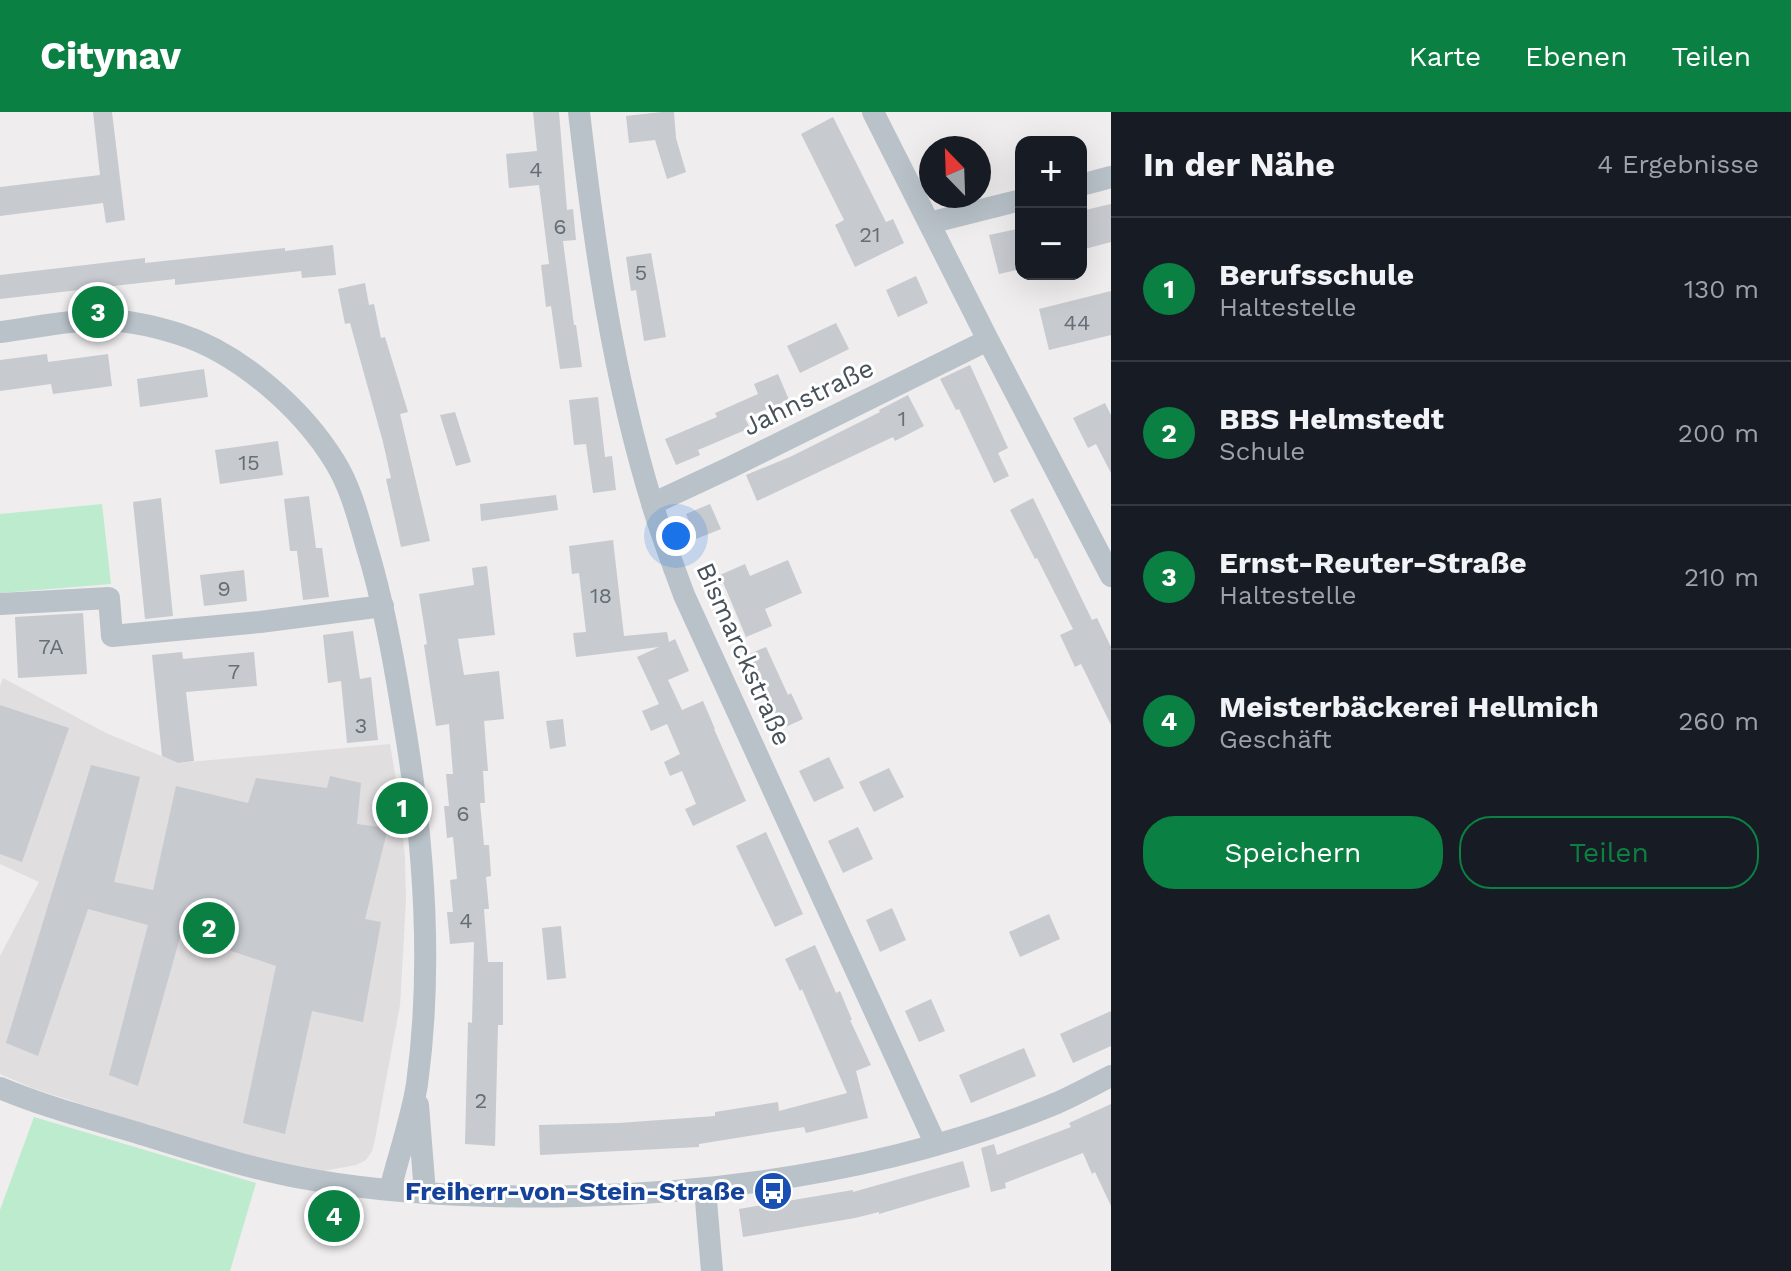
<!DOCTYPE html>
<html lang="de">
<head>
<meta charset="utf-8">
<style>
  body { margin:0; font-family:"Work Sans",sans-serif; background:#20242c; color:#f1f3f6 }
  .controls { position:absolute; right:24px; top:24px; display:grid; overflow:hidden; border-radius:16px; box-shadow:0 8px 32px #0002 }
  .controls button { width:72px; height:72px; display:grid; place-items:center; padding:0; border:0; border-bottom:2px solid #363941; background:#171b24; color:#f1f3f6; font:40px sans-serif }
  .compass { position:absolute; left:919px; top:24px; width:72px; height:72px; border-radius:50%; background:#171b24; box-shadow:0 8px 32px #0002; rotate:337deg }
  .you { position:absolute; left:676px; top:424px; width:28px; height:28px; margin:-20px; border:6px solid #fff; border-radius:50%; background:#1a73e8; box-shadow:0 0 0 12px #1a73e833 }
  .badge { display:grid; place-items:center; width:52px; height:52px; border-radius:50%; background:#0b8043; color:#fff; font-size:26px; font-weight:700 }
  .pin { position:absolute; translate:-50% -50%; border:4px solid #fff; box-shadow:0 2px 8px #0006 }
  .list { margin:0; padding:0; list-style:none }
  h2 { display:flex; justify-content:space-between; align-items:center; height:104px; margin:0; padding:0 32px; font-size:34px }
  h2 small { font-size:26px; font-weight:400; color:#9ea1a6 }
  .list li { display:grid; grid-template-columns:52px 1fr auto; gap:24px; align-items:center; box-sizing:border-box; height:144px; padding:0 32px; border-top:2px solid #363941 }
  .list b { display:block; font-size:30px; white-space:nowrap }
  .list p { margin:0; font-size:26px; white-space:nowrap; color:#9ea1a6 }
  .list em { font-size:26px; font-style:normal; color:#9ea1a6 }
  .actions { display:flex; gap:16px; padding:24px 32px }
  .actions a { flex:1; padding:18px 0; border:2px solid #0b8043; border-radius:32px; text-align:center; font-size:28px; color:#0b8043 }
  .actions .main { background:#0b8043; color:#fff }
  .map { position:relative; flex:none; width:1111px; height:1159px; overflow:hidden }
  header { display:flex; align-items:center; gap:48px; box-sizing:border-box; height:112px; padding:0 40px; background:#0b8043; color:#fff }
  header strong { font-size:38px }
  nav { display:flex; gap:44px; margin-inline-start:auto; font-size:28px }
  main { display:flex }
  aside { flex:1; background:#171b24 }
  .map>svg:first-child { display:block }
</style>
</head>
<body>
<header>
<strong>Citynav</strong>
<nav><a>Karte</a><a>Ebenen</a><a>Teilen</a></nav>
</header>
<main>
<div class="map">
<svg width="1111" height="1159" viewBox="0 0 1111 1159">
  <rect width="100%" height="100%" fill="#efeded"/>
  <path fill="#e0dede" d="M 3,566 L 106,621 L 178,651 L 390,632 L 400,692 L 405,747 L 406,789 L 400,893 L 375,1027 L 372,1039 L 366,1048 L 356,1053 L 318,1060 L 254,1048 L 32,976 L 0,962 L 0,844 L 39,770 L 0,752 L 0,574 Z"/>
  <path fill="#bdebcd" d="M 102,392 L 111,472 L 0,481 L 0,402 Z
    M 34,1005 L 256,1071 L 230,1159 L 0,1159 L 0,1098 Z"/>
  <path fill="#c7cacf" d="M 93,0 L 112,0 L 125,108 L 106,111 L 103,91 L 0,104 L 0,75 L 100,63 Z
    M 533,0 L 559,0 L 567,98 L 573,97 L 576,128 L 563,129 L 574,213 L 576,213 L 582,255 L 560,257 L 551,194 L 546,195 L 541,153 L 549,152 L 539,73 L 509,76 L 506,42 L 537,39 Z
    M 662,0 L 674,0 L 676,26 L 686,60 L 667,67 L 655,28 L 629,31 L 626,4 Z
    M 833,5 L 886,110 L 893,107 L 904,131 L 855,155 L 835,113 L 844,108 L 801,22 Z
    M 1111,92 L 1111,130 L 1081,138 L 1081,99 Z
    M 1021,116 L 1021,157 L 999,162 L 989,123 Z
    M 333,133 L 336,163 L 302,166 L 301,159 L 175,173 L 175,167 L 0,187 L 0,163 L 145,146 L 145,151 L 285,136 L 285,139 Z
    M 651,141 L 666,225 L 644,229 L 636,178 L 631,179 L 626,145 Z
    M 916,164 L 928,191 L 898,205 L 886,178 Z
    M 365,171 L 369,193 L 374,192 L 381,226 L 385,225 L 408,300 L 400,302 L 430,429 L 401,435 L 386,367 L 391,366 L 383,330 L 350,211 L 345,212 L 338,177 Z
    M 1111,179 L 1111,223 L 1049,238 L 1039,197 Z
    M 836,211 L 849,237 L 800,261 L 787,234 Z
    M 47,242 L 48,250 L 108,242 L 112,274 L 53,282 L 51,272 L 0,279 L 0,248 Z
    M 970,253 L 1008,336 L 998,341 L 1009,364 L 994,371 L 959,297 L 956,298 L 940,267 Z
    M 204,257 L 208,285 L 140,295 L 137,267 Z
    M 778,262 L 789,288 L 745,306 L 750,316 L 698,338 L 700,343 L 676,353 L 665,327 L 717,305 L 715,301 L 758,282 L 754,272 Z
    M 908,283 L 924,314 L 895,329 L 893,325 L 757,389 L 746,363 L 792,344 L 880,300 L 879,298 Z
    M 598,285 L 605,345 L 612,344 L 616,378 L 593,381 L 586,332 L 574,333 L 569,288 Z
    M 1105,291 L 1111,303 L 1111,361 L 1096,332 L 1088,336 L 1073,306 Z
    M 455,300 L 471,350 L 456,354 L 440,303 Z
    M 278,329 L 283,363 L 220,372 L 215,338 Z
    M 556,383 L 558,398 L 481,409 L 480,392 Z
    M 309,384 L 316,436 L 322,436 L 329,485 L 303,488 L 297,439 L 290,439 L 284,387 Z
    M 161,386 L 173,504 L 145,507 L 133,390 Z
    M 1033,386 L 1092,508 L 1097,506 L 1111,535 L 1111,613 L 1081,552 L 1075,555 L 1060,523 L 1073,517 L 1037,446 L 1035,447 L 1010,398 Z
    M 710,392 L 721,417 L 696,427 L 686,402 Z
    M 613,428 L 624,524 L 667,520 L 669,530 L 675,527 L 689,559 L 668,568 L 682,598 L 703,589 L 715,617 L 714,617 L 746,689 L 693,714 L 685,697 L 696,692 L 682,659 L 670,664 L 664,650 L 680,642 L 667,612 L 651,619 L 642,599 L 659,592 L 637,545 L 659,535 L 576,545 L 573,521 L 586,520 L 579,461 L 572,462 L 569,434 Z
    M 788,448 L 802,481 L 765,497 L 772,514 L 746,525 L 720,463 L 745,452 L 750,464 Z
    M 487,454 L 495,523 L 458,527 L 464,563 L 499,559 L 504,607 L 484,609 L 488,659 L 483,659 L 485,691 L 480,691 L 484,733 L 489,733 L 491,764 L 486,765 L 489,797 L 484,797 L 488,850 L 503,850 L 503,913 L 498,913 L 495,1034 L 465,1032 L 468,910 L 472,911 L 474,830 L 450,832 L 447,800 L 453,800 L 450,768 L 457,767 L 453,725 L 447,726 L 444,694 L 449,694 L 446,662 L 453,662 L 449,612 L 436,614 L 424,533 L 427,532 L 419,482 L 474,473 L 472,456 Z
    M 244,458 L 247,489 L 204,494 L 200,463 Z
    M 83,501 L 87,562 L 18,566 L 15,505 Z
    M 353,519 L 360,567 L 371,565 L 378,628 L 347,631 L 341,569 L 328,571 L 323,523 Z
    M 766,535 L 788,583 L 791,581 L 803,607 L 779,618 L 757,569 L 754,571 L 742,545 Z
    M 182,540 L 183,547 L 254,540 L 257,574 L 186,580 L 194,649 L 178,651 L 162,644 L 152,543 Z
    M 0,593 L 69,616 L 22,750 L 0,742 Z
    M 563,607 L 566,634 L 550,637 L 546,609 Z
    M 829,645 L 844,676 L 814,690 L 799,659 Z
    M 91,653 L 140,665 L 114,770 L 153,778 L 176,674 L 248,691 L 256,666 L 327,676 L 330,664 L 361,671 L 357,712 L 388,716 L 365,807 L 381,810 L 363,910 L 312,899 L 285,1022 L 243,1011 L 276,854 L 181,822 L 138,974 L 109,963 L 148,813 L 88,797 L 38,944 L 6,931 Z
    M 889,656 L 904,685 L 874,700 L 859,670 Z
    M 858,715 L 873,747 L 843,761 L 828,729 Z
    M 766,720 L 803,802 L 775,815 L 736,734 Z
    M 892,796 L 906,828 L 880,840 L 866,808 Z
    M 1049,802 L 1060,827 L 1020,845 L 1009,820 Z
    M 561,814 L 566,866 L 547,868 L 542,816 Z
    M 815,833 L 836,881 L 840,879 L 852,908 L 850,908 L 871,953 L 856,959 L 868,1006 L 806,1021 L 804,1015 L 699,1032 L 699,1035 L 540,1043 L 539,1013 L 619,1011 L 715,1004 L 715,1000 L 778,990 L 779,999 L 847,981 L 802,877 L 800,879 L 785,847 Z
    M 931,887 L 945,919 L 919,930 L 905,899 Z
    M 1111,899 L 1111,934 L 1073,951 L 1060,922 Z
    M 1024,936 L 1036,964 L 971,991 L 959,963 Z
    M 1111,992 L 1111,1094 L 1095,1060 L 1092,1062 L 1083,1041 L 1005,1071 L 1006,1076 L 991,1080 L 981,1036 L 994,1032 L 997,1043 L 1071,1015 L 1069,1011 Z
    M 963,1049 L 970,1075 L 879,1102 L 879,1100 L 855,1106 L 743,1125 L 739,1097 L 853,1078 L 853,1080 Z"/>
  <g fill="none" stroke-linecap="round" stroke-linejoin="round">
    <path stroke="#b9c2c9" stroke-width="22" d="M 579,0 C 594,131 613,264 652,391 C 661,422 673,453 684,483 L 936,1033
      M 873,0 L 988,228 L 1111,464
      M 1081,73 L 1111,65
      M 929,111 L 1021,88
      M 0,220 C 32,216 64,209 96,208 C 123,207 154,214 179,222 C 239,241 302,296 335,350 C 353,379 360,414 370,446 C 384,495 393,543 401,593 C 423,717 434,848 417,972 C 412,1005 398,1045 390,1078
      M 652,392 L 729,356 L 988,228
      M 0,492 L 109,486 L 112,524 L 260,510 L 383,494
      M 0,976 C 45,995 92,1007 138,1021 C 196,1039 253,1058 313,1068 C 400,1083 490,1086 578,1084 C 741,1080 905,1054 1057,991 C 1075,983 1093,973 1111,964
      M 418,993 L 425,1081
      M 705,1077 L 712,1159"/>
  </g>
  <defs>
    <symbol id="bus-disc" viewBox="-11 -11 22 22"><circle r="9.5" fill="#1a4fb4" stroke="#fff"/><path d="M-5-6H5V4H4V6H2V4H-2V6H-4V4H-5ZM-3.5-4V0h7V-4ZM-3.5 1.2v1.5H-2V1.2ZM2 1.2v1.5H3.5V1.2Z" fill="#fff"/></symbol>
  </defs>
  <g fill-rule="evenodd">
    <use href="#bus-disc" x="751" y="1057" width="44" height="44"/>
  </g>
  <g text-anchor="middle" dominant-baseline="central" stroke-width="6" stroke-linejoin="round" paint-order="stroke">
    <g font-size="22" fill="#666f76">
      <text x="536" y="57">4</text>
      <text x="560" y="114">6</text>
      <text x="870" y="122">21</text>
      <text x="641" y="160">5</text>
      <text x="1077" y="210">44</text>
      <text x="902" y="306">1</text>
      <text x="249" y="350">15</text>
      <text x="224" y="476">9</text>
      <text x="601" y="483">18</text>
      <text x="51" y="534">7A</text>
      <text x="234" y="559">7</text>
      <text x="361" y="613">3</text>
      <text x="463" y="701">6</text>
      <text x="466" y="808">4</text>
      <text x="481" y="988">2</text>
    </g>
    <g font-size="26" fill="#465159" stroke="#fff">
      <text transform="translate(808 285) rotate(-26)">Jahnstraße</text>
      <text transform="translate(744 542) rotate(66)">Bismarckstraße</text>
    </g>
    <g font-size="26" font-weight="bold" fill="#164399" stroke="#fff" text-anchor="end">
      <text x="745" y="1079">Freiherr-von-Stein-Straße</text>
    </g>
  </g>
</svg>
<div class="controls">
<button>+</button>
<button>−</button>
</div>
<svg class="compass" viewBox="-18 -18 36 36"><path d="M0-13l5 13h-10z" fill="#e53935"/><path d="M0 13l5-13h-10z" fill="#9ea1a6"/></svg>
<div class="you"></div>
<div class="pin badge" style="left:402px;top:696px">1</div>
<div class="pin badge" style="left:209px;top:816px">2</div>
<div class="pin badge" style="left:98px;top:200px">3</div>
<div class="pin badge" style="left:334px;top:1104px">4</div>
</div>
<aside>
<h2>In der Nähe<small>4 Ergebnisse</small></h2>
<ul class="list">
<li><span class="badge">1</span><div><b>Berufsschule</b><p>Haltestelle</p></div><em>130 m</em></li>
<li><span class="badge">2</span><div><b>BBS Helmstedt</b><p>Schule</p></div><em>200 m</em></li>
<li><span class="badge">3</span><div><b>Ernst-Reuter-Straße</b><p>Haltestelle</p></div><em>210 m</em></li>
<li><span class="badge">4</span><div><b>Meisterbäckerei Hellmich</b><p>Geschäft</p></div><em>260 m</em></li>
</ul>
<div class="actions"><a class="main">Speichern</a><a>Teilen</a></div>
</aside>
</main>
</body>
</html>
